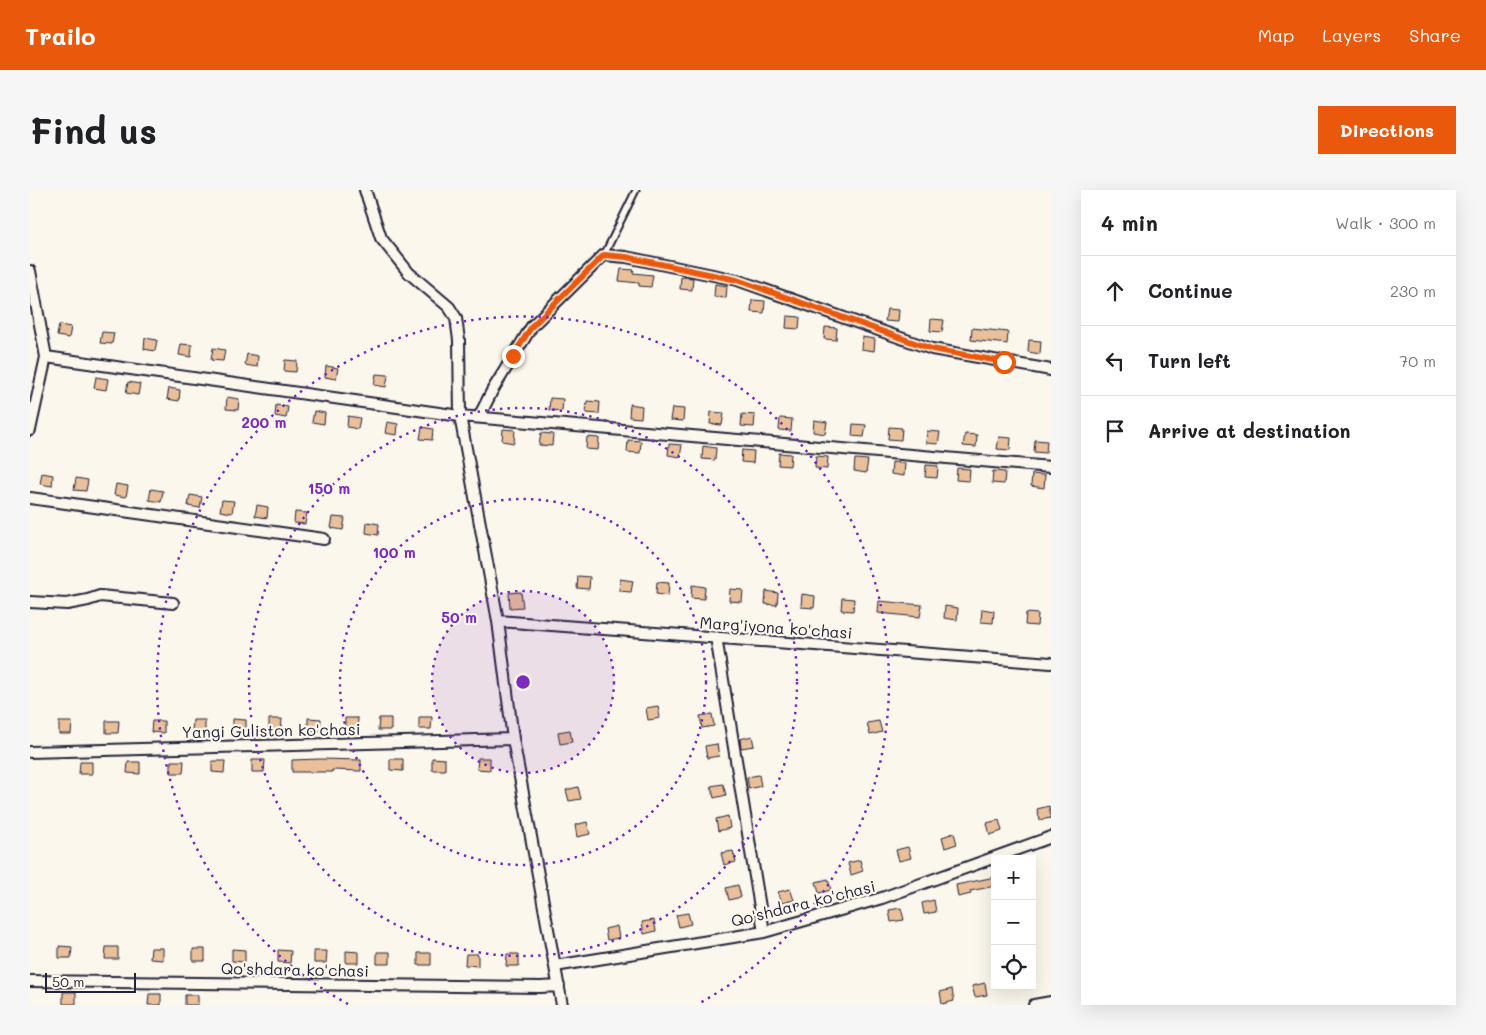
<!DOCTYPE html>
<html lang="en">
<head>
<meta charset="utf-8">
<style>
  body { margin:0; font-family:Mali,sans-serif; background:#f6f6f6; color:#202124 }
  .controls { position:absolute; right:15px; bottom:15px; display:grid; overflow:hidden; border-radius:0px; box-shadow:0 5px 20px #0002 }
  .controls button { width:45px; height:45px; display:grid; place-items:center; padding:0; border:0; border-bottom:1px solid #e0e0e0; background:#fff; color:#202124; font:25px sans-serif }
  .scale { position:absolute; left:15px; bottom:12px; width:91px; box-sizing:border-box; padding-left:5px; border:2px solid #22223b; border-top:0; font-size:14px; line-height:18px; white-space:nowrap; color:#22223b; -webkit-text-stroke:4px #fbf7ec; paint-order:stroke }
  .stop { position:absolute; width:15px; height:15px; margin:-11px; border:4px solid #ea580c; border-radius:50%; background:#fff }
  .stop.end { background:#ea580c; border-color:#fff; box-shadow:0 1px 5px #0008 }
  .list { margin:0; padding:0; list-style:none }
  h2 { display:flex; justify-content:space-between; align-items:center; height:65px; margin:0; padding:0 20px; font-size:21px }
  h2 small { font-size:16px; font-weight:400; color:#757577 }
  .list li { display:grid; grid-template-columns:32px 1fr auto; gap:15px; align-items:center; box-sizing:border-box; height:70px; padding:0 20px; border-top:1px solid #e0e0e0 }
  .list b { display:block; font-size:19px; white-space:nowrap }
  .list em { font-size:16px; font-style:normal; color:#757577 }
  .icon { flex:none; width:28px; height:28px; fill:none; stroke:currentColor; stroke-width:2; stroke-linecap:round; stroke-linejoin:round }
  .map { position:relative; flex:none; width:1021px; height:815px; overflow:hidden; border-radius:0px }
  header { display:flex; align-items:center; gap:30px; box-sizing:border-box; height:70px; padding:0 25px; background:#ea580c; color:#fff }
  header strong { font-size:24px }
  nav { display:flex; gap:28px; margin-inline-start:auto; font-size:18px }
  .intro { display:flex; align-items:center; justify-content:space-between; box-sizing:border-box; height:120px; padding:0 30px }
  h1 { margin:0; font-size:35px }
  .button { padding:12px 22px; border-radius:0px; background:#ea580c; color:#fff; font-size:18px; font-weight:700 }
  main { display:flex; gap:30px; padding:0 30px }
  aside { flex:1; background:#fff; border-radius:0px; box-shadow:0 5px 20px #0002 }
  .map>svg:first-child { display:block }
</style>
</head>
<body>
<header>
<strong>Trailo</strong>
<nav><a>Map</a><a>Layers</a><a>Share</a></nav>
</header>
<div class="intro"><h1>Find us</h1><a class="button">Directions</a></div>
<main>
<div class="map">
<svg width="1021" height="815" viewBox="0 0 1021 815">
  <rect width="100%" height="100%" fill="#fbf7ec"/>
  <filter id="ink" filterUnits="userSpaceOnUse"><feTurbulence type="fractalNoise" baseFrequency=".02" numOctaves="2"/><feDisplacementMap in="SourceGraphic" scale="10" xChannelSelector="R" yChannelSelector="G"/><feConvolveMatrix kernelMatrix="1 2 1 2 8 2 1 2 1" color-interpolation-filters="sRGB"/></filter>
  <g filter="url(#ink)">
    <path fill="#eac09a" stroke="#22223b" d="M 591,79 L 604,80 L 603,83 L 623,85 L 621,97 L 609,96 L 609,93 L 589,91 Z
      M 651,87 L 663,88 L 662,100 L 650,99 Z
      M 685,94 L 697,96 L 696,108 L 684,107 Z
      M 722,110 L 735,111 L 734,123 L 721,122 Z
      M 857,119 L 869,120 L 868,132 L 855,131 Z
      M 757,126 L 770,127 L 769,139 L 756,138 Z
      M 901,129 L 914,130 L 912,142 L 900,141 Z
      M 29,135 L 41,137 L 39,148 L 27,146 Z
      M 795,137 L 807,138 L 806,150 L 794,149 Z
      M 942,138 L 978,142 L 977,154 L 941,150 Z
      M 72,142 L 84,143 L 82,154 L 70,153 Z
      M 832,147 L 845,149 L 844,161 L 831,159 Z
      M 115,148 L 127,150 L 125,161 L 114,159 Z
      M 999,150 L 1011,151 L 1010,164 L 998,162 Z
      M 151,154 L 162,155 L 161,167 L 149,165 Z
      M 183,158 L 195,160 L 193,171 L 181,170 Z
      M 217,164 L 228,166 L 227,177 L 215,175 Z
      M 255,170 L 267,171 L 266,182 L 254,181 Z
      M 296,176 L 308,178 L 306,189 L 295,187 Z
      M 346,184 L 358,185 L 356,197 L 344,195 Z
      M 66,187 L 78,189 L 76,200 L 64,198 Z
      M 98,192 L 110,194 L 108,205 L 96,203 Z
      M 139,198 L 150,200 L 149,211 L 137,209 Z
      M 197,207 L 209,209 L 208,220 L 196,219 Z
      M 520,208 L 533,209 L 532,221 L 519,220 Z
      M 557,211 L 570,212 L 569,224 L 556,223 Z
      M 600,214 L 612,216 L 611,228 L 599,227 Z
      M 246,215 L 258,217 L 256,228 L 245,226 Z
      M 642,218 L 654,219 L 653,231 L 640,230 Z
      M 284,221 L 295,223 L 294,234 L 282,232 Z
      M 681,222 L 694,223 L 692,235 L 680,234 Z
      M 712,224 L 725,225 L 724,237 L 711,236 Z
      M 318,226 L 330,228 L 328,239 L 317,237 Z
      M 750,228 L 762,229 L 761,241 L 749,240 Z
      M 784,230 L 797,232 L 795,244 L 783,242 Z
      M 357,232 L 368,234 L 367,245 L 355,243 Z
      M 823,234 L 836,235 L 834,247 L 822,246 Z
      M 392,237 L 403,239 L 402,250 L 390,249 Z
      M 859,237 L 872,238 L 871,250 L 858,249 Z
      M 473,239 L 485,240 L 484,253 L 472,251 Z
      M 897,241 L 910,242 L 908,254 L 896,253 Z
      M 511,243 L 523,244 L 522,256 L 509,255 Z
      M 935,244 L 947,245 L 946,257 L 933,256 Z
      M 557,247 L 569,248 L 568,260 L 556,259 Z
      M 969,247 L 981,248 L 980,260 L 967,259 Z
      M 598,250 L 611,251 L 610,263 L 597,262 Z
      M 1005,250 L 1017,251 L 1016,263 L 1004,262 Z
      M 639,254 L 652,255 L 650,267 L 638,265 Z
      M 673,256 L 686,258 L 685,270 L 672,269 Z
      M 712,260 L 724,261 L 723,273 L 711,272 Z
      M 749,263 L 761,264 L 760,276 L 748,275 Z
      M 786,266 L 798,267 L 797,279 L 785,278 Z
      M 825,269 L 838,270 L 836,283 L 824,281 Z
      M 862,272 L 875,273 L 874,286 L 861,284 Z
      M 896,275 L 908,276 L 907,288 L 895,287 Z
      M 927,278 L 940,279 L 939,291 L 926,290 Z
      M 963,281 L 975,282 L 974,294 L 962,293 Z
      M 12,283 L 23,285 L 22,296 L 10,294 Z
      M 1002,284 L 1015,285 L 1014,298 L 1001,296 Z
      M 46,288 L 58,290 L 56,301 L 44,300 Z
      M 86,294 L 98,296 L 96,307 L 84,305 Z
      M 121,299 L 133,301 L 131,312 L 119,310 Z
      M 160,305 L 172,307 L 170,318 L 158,316 Z
      M 192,310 L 204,311 L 202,323 L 190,321 Z
      M 227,315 L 238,317 L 237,328 L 225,326 Z
      M 265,322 L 277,323 L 275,334 L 264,333 Z
      M 303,327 L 315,328 L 313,340 L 301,338 Z
      M 337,332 L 349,334 L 348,345 L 336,343 Z
      M 548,386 L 560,387 L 559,399 L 547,398 Z
      M 590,389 L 603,391 L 601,402 L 589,401 Z
      M 627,392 L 639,393 L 638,406 L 626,404 Z
      M 662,395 L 675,397 L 674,409 L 661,408 Z
      M 700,399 L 713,400 L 712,412 L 699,411 Z
      M 736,401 L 748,403 L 747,415 L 735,414 Z
      M 491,402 L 493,417 L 480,418 L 479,403 Z
      M 772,404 L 785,406 L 784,418 L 771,417 Z
      M 812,408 L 824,409 L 823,421 L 811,420 Z
      M 849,411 L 892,415 L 890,427 L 848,423 Z
      M 915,416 L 928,418 L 927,430 L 914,428 Z
      M 952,419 L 964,421 L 963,433 L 951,432 Z
      M 996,423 L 1008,424 L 1007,436 L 995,435 Z
      M 628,516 L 630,528 L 618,530 L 616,518 Z
      M 682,524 L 684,536 L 672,538 L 670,526 Z
      M 389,527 L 402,527 L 401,539 L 389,539 Z
      M 278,528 L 291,529 L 290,541 L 278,540 Z
      M 315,528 L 328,528 L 327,540 L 315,540 Z
      M 349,528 L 361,528 L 361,540 L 348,540 Z
      M 203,529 L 216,530 L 216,542 L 203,541 Z
      M 239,529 L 252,529 L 251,541 L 239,541 Z
      M 163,530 L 175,530 L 175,542 L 162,542 Z
      M 76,531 L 89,531 L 88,543 L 76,543 Z
      M 122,531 L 134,531 L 134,543 L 121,542 Z
      M 849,531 L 852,542 L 840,545 L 837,533 Z
      M 29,532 L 42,532 L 41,544 L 29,544 Z
      M 540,540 L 542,552 L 530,554 L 528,542 Z
      M 722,546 L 724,556 L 711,558 L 710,549 Z
      M 687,554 L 689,566 L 677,568 L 675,556 Z
      M 402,568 L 415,569 L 415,580 L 402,580 Z
      M 448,568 L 460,568 L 460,580 L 447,579 Z
      M 290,569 L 331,570 L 331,581 L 302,580 L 302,582 L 262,582 L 262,570 Z
      M 360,569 L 373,569 L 373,581 L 360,580 Z
      M 222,570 L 235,570 L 234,582 L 222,582 Z
      M 141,571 L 154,571 L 153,583 L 141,583 Z
      M 182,571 L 195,571 L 194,583 L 182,582 Z
      M 50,572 L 62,572 L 62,584 L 49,584 Z
      M 98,572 L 110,572 L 110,584 L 97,583 Z
      M 729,585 L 731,596 L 719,599 L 717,587 Z
      M 693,594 L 696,605 L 684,608 L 681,596 Z
      M 548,597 L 551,609 L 539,611 L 536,600 Z
      M 1019,616 L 1021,628 L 1010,630 L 1007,619 Z
      M 698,626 L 700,638 L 688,641 L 686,629 Z
      M 969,630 L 972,641 L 960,645 L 957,633 Z
      M 557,632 L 560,644 L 547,647 L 545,635 Z
      M 924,643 L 927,654 L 915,658 L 912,647 Z
      M 878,657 L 881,668 L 869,671 L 866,660 Z
      M 703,661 L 706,672 L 694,675 L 691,663 Z
      M 830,670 L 833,681 L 821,685 L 818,673 Z
      M 965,687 L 965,696 L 940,701 L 941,704 L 928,707 L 926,695 Z
      M 798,689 L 801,700 L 789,703 L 786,692 Z
      M 708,695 L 711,707 L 699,710 L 696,698 Z
      M 760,699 L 764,710 L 752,713 L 748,702 Z
      M 904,710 L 906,722 L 894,724 L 892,713 Z
      M 871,718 L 874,730 L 861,732 L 859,720 Z
      M 658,723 L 661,734 L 649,737 L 646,725 Z
      M 624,730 L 626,741 L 614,744 L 612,732 Z
      M 587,736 L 589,748 L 577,750 L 575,739 Z
      M 29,756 L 42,757 L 41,768 L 29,768 Z
      M 76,757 L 88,757 L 88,769 L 75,769 Z
      M 121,758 L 133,758 L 133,770 L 120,769 Z
      M 163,759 L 175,759 L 175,771 L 163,771 Z
      M 202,759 L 215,760 L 215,772 L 202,771 Z
      M 248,760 L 261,761 L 260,773 L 248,772 Z
      M 284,761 L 297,761 L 296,773 L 284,773 Z
      M 316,761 L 329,762 L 329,773 L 316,773 Z
      M 347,762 L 360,762 L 360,774 L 347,774 Z
      M 388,763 L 401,763 L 401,775 L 388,775 Z
      M 436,764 L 448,764 L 448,776 L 435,775 Z
      M 477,764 L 489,764 L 489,776 L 476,776 Z
      M 955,793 L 957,805 L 945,807 L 942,796 Z
      M 922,799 L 924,811 L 912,814 L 910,802 Z
      M 33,802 L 46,802 L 46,814 L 33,814 Z
      M 119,804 L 131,804 L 131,815 L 118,815 Z
      M 155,805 L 168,805 L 168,815 L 155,815 Z"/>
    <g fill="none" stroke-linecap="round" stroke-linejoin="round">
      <defs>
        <path id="lane" d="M 574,65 L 606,0"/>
        <path id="street" d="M 335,0 L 351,48 L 379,83 L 419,117 L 426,128 L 429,150 L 430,226 L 468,431 L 483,549 L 532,815
          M 0,81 L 16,167 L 0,240
          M 16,167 L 430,226 L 1021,277
          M 449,227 L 462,201 L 502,136 L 574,65 L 596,67 L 707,90 L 902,159 L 1021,180
          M 0,308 L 294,349
          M 0,412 L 37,414 L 58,410 L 70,406 L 143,413
          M 468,431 L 1021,473
          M 686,447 L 734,742
          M 0,562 L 483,549
          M 525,776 L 734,742 L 852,708 L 1021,647
          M 0,791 L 510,797 L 529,796
          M 1004,815 L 1021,812"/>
      </defs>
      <use href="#lane" stroke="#22223b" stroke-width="9"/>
      <use href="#street" stroke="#22223b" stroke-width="14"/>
      <use href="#lane" stroke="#fbf7ec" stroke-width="5"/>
      <use href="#street" stroke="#fbf7ec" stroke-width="10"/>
    </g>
  </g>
  <g fill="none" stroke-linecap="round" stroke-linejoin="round" filter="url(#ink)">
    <path stroke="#ea580c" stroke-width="6" d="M 483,166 L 502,136 L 574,65 L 596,67 L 707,90 L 902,159 L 974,172"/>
  </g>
  <circle cx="493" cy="492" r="91" fill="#7b2cbf" fill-opacity=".12"/>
  <g fill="none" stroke="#7b2cbf" stroke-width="2.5" stroke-dasharray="2.5 5">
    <circle cx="493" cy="492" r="91"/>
    <circle cx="493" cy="492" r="183"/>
    <circle cx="493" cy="492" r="274"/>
    <path d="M318 814A366 366 0 1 1 668 814"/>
  </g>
  <g text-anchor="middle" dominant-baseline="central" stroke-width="4.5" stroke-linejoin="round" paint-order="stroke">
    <g font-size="16" fill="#22223b" stroke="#fbf7ec">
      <text transform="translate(746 437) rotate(4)">Marg'iyona ko'chasi</text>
      <text transform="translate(241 540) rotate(-1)">Yangi Guliston ko'chasi</text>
      <text transform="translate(773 713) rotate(-14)">Qo'shdara ko'chasi</text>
      <text transform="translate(265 779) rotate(1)">Qo'shdara ko'chasi</text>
    </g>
  </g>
  <circle cx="493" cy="492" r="8" fill="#7b2cbf" stroke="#fbf7ec" stroke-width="2.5"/>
  <g font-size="15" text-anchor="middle" font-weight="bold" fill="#7b2cbf" stroke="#fbf7ec" stroke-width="4.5" stroke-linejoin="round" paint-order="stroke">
    <text x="234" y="238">200 m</text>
    <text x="299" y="304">150 m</text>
    <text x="364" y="368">100 m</text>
    <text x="429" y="433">50 m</text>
  </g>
</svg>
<div class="controls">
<button>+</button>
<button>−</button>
<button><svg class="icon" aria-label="locate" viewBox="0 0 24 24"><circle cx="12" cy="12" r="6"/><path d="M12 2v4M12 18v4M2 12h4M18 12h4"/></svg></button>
</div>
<div class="scale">50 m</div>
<div class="stop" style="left:974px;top:172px"></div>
<div class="stop end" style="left:483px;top:166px"></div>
</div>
<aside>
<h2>4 min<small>Walk · 300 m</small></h2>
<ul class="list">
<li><svg class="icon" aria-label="ahead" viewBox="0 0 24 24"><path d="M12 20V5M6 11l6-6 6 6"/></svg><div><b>Continue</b></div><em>230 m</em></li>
<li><svg class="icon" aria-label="left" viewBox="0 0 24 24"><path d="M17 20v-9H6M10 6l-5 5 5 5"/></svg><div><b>Turn left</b></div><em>70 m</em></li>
<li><svg class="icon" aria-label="arrive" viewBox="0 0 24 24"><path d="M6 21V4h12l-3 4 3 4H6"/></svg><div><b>Arrive at destination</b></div></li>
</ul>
</aside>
</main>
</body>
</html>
